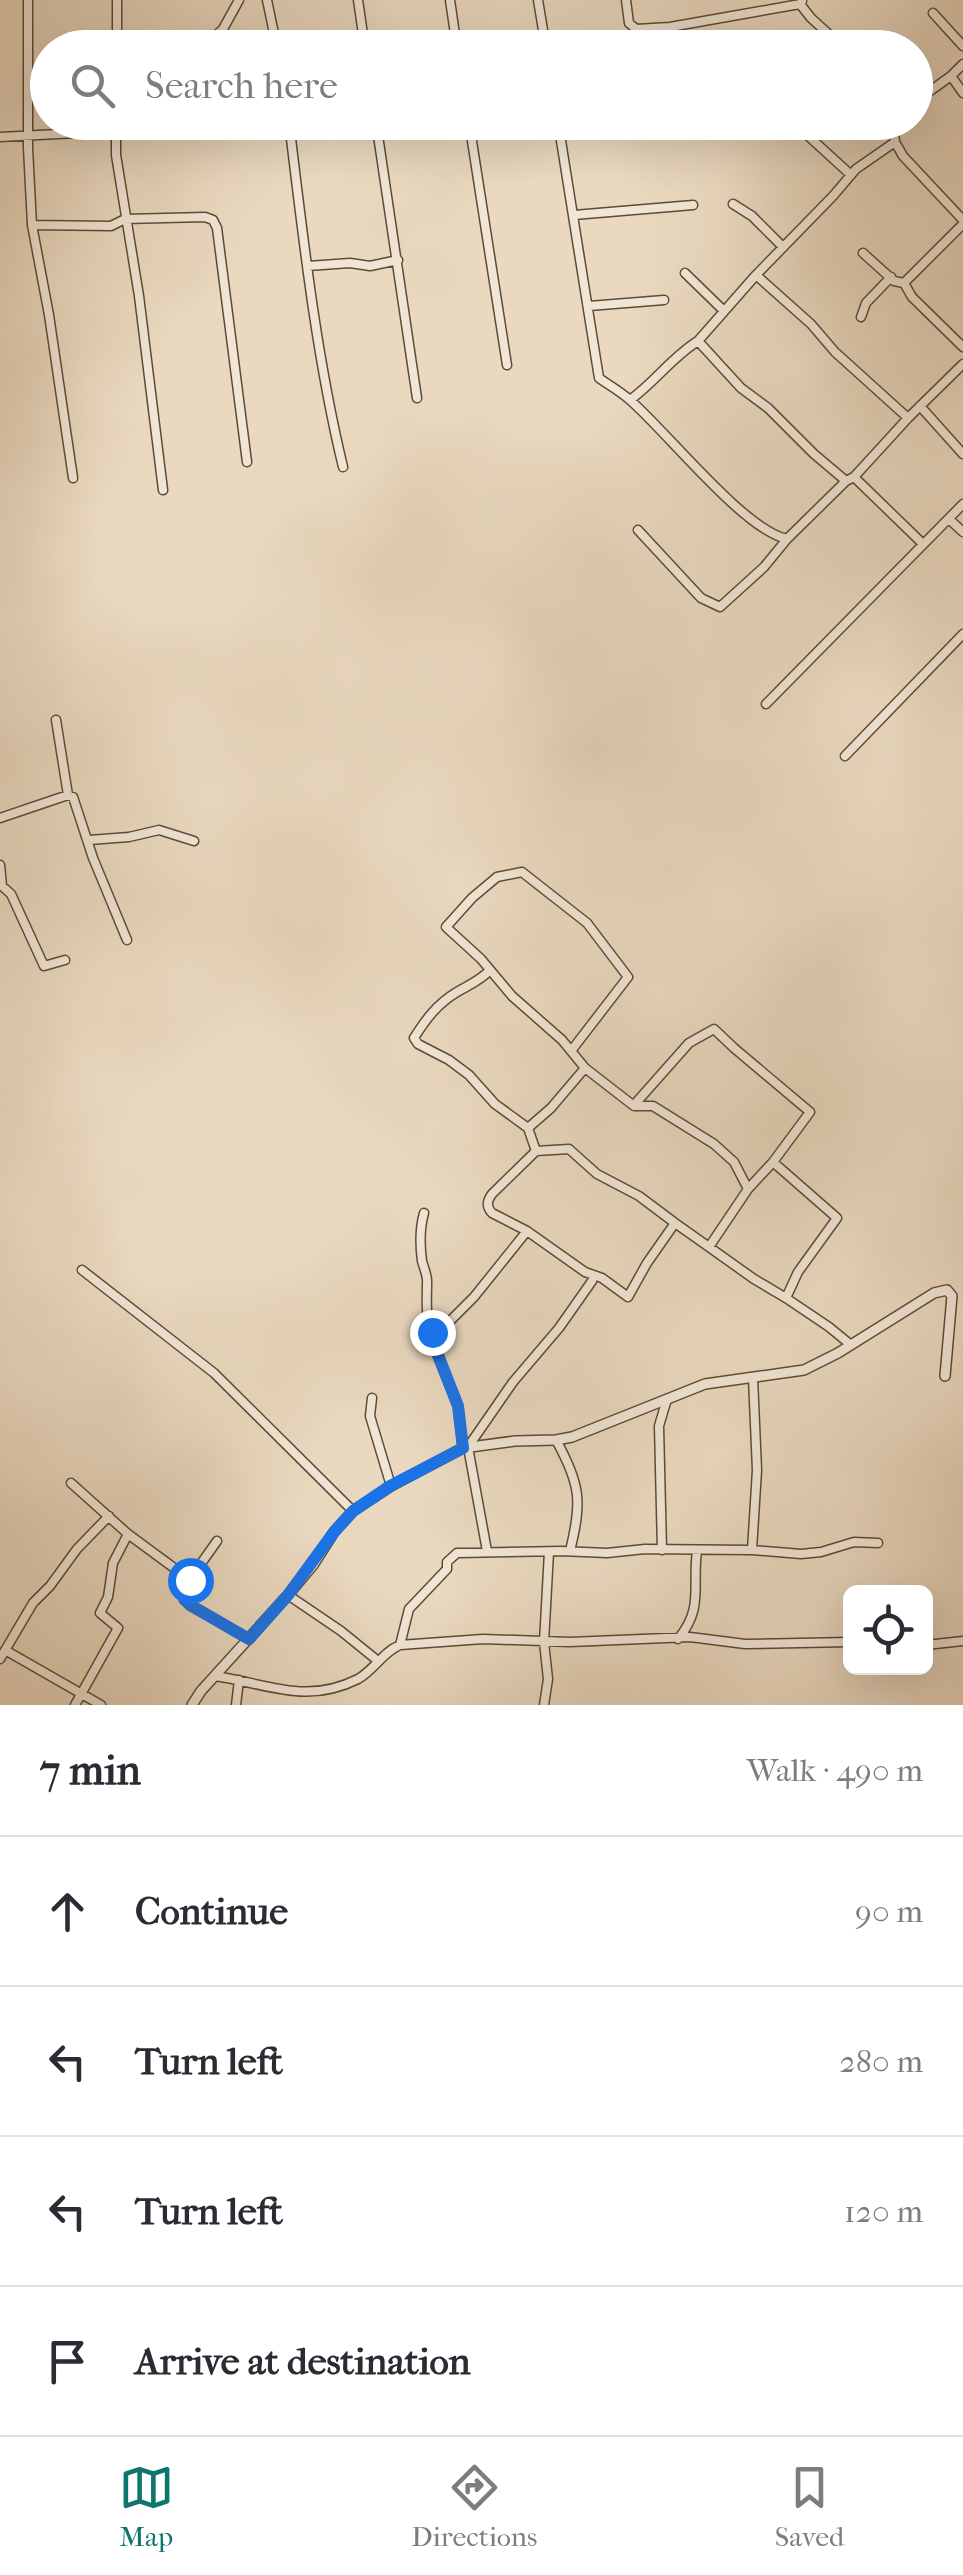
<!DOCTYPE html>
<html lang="en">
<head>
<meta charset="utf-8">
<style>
  body { margin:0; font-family:"IM FELL French Canon",serif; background:#f7f7f7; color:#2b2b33 }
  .controls { position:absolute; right:30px; bottom:30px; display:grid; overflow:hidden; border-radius:15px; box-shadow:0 10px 40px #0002 }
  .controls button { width:90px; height:90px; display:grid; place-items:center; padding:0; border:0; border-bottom:2px solid #e1e1e2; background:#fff; color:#2b2b33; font:50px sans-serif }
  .stop { position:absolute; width:30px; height:30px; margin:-22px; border:8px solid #1a73e8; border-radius:50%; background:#fff }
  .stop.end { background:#1a73e8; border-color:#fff; box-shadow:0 2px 10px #0008 }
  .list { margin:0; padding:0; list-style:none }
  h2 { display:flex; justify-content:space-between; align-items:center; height:130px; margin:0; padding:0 40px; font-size:42px }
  h2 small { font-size:32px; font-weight:400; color:#7c7c81 }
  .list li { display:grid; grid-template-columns:65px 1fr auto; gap:30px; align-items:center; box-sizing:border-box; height:150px; padding:0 40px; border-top:2px solid #e1e1e2 }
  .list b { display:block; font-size:38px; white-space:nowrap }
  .list em { font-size:32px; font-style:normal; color:#7c7c81 }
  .icon { flex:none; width:55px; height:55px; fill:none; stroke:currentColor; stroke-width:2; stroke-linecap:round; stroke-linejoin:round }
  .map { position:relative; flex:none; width:963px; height:1705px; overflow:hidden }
  .search { position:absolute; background:#fff; box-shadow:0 10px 40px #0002; left:30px; right:30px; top:30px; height:110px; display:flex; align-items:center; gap:25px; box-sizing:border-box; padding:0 35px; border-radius:55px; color:#7c7c81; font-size:38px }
  .sheet { height:730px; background:#fff }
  nav { display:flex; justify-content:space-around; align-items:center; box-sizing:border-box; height:140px; border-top:2px solid #e1e1e2; background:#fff; font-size:28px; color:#7c7c81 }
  nav a { display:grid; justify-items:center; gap:5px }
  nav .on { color:#0f766e }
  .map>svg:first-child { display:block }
</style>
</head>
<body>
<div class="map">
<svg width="963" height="1705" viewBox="0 0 963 1705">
  <rect width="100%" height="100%" fill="#ead9c0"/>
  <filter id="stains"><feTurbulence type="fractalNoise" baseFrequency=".002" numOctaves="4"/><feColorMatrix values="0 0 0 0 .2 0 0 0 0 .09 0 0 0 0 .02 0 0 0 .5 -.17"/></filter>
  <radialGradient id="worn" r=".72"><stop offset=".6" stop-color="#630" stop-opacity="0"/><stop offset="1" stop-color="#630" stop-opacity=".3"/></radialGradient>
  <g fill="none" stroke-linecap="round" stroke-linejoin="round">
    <defs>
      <path id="minor" d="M 28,0 L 28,148 L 32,225 L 49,315 L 73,478
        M 267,0 L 277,48
        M 358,0 L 365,48
        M 450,0 L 457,48
        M 538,0 L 546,48
        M 626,0 L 629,23 L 636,29 L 670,27 L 800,4
        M 802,1 L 800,4 L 811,18 L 844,48
        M 933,13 L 963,46
        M 117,48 L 117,0
        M 202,48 L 223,29 L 239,0
        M 951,76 L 963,93
        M 916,101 L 951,76 L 963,64
        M 118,122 L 116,131 L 116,155 L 139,296 L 163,490
        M 289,122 C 303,237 316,355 343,467
        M 376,122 L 417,398
        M 469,122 L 507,365
        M 558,122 L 599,378 C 609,385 621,392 630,400 C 667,432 744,530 787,539 L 846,481 L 814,454 L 768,408 L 741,388 L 698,341 C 672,357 655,382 630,400
        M 793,122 L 851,175
        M 893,122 L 895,142 L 903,156 L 963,220
        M 560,133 L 644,122
        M 0,137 L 116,131 L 141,127 L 148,122
        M 733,204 L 752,216 L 783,247
        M 574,215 L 693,205
        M 963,224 L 904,283 L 912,297 L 963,347
        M 32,225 L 111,226 L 125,219 L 205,217 L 213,220 L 217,228 L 247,462
        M 863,253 L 894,281 L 904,283
        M 308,266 L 350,263 L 370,266 L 398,260
        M 685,273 L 724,311
        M 756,275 L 833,196 L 856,169 L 895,142
        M 589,306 L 664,300
        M 861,317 L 866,303 L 891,277
        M 698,341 L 756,275 L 811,324 L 835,352 L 908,418
        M 920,406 L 963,454
        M 854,477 L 923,544
        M 846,481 L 854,477 L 908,418 L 963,364
        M 949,519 L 963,532
        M 638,530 L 701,598 L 720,607 L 764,567 L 787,539
        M 766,704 L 963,504
        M 56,720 L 68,795
        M 845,756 L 963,634
        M 0,818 L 68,795 L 73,797 L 93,858 L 127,940
        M 89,840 L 129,837 L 159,830 L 194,841
        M 0,865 L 2,886 L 11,894 L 44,966 L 65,960
        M 490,970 C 481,980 469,985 457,992 C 437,1004 426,1019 414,1038 L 418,1044 L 449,1060 L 469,1075 L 495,1104 L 528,1128
        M 571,1051 L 628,977 L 587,923 L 522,872 L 497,877 L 472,898 L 446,927 L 481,959 L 512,996 L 562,1040 L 585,1068
        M 634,1105 L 689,1043 L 714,1029 L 734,1048 L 810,1112 L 773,1162
        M 536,1151 L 569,1149 L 597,1174 L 639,1196 L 675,1223
        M 424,1213 C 420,1227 420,1246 422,1261 C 424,1269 428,1276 427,1284 C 427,1304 424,1321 437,1338
        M 527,1231 L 585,1272 L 602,1278 L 628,1297 L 647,1263 L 675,1223 L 709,1247 L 748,1189
        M 82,1270 L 214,1373 L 353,1511
        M 786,1298 L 829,1327 L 851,1345
        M 372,1398 L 370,1416 L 391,1486
        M 556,1440 C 581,1485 582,1502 570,1551
        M 463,1448 L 458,1406 L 436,1351 L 437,1338 L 443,1328 L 474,1297 L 527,1231 L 492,1213 C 486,1206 487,1201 492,1194 L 536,1151 L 528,1128 L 551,1108 L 585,1068 L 634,1106 L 653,1106 L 714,1144 L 734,1162 L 748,1189 L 773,1162 L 837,1218 L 798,1272 L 786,1298 L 754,1279 L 709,1247
        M 71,1483 L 128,1534 L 189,1579
        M 217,1541 L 183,1589 L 184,1599 L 190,1605 L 249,1639
        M 662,1550 L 659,1426 L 667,1399
        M 752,1550 L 757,1470 L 753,1378
        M 487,1551 L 468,1447 L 513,1382 L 559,1328 L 592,1281
        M 288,1595 L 341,1631 L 378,1661
        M 678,1639 C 704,1608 692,1587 697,1551
        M 400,1645 L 409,1609 L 447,1569 L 447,1562 L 457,1553 L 561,1551 L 607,1553 L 645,1549 L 752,1550 L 801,1554 L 821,1552 L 854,1542 L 878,1543
        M 926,1645 L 963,1641
        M 5,1650 L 101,1705
        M 0,1659 L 33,1603 L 50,1586 L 77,1549 L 109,1516
        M 215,1676 C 269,1684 306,1705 358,1679 C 374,1670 383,1652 400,1645 L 483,1639 L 570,1642 L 690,1637 L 745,1644 L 850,1642
        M 75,1705 L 118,1628 L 100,1613 L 108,1597 L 113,1563 L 128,1534
        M 236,1705 L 239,1680
        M 544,1705 L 548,1679 L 544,1642 L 549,1552"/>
      <path id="tertiary" d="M 192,1705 L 201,1691 L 288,1595 L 313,1565 L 334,1532 L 353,1511 L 391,1486 L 463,1448 L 515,1441 L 556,1440 L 572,1437 L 705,1384 L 804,1370 L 838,1353 L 934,1293 L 947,1290 L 952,1296 L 945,1376"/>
    </defs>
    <use href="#minor" stroke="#5c4c34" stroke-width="11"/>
    <use href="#tertiary" stroke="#5c4c34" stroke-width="12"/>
    <use href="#minor" stroke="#f1e6d6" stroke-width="8"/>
    <use href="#tertiary" stroke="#f1e6d6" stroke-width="9"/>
  </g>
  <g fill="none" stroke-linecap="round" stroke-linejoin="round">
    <path stroke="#1a73e8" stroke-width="12" d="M 190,1580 L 183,1589 L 184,1599 L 190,1605 L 249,1639 L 288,1595 L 334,1532 L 353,1511 L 390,1486 L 463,1448 L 458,1406 L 436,1350 L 438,1338 L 432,1332"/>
  </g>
  <rect width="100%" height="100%" filter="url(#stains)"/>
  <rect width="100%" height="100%" fill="url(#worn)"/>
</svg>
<div class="controls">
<button><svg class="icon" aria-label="locate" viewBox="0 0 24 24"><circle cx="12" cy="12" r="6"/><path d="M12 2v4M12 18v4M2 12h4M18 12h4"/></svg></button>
</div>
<div class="stop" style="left:190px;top:1580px"></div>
<div class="stop end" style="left:432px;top:1332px"></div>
<div class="search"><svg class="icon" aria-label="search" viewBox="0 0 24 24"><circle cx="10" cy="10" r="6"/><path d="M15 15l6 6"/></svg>Search here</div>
</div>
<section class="sheet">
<h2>7 min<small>Walk · 490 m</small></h2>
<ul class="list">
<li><svg class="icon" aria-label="ahead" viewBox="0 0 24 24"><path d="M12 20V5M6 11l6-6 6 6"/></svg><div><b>Continue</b></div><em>90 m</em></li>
<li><svg class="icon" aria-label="left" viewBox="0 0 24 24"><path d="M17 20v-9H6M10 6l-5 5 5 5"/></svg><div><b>Turn left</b></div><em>280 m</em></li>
<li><svg class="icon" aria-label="left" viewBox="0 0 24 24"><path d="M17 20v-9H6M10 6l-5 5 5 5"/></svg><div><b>Turn left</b></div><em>120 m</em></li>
<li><svg class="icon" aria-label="arrive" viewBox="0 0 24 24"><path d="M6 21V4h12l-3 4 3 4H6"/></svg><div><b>Arrive at destination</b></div></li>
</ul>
</section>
<nav>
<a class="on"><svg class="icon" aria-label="map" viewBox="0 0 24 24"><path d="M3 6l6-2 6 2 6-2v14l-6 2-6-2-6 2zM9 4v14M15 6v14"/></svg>Map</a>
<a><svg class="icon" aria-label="directions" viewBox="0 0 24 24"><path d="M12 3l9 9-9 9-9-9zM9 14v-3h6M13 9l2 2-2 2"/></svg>Directions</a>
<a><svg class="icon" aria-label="saved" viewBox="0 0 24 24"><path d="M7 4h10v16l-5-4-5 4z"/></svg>Saved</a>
</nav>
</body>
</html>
